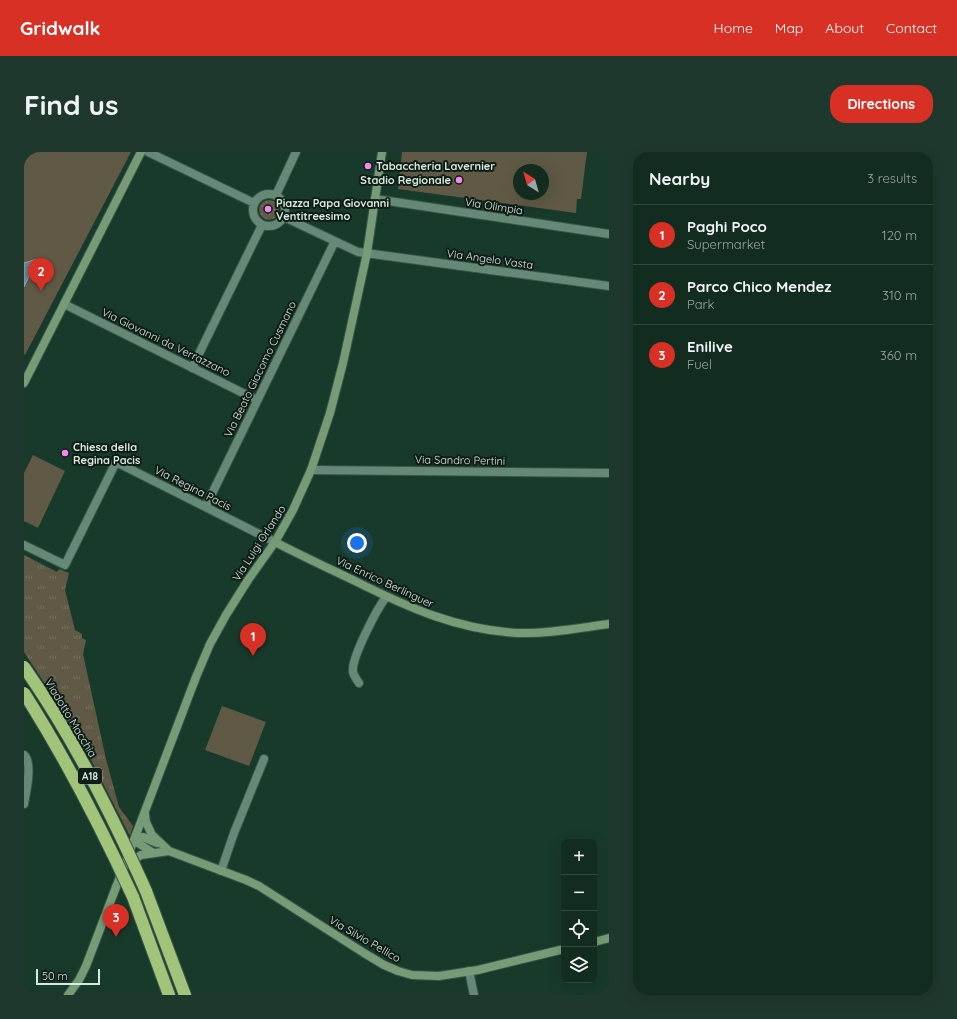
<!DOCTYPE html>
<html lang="en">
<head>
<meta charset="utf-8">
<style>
  body { margin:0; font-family:Quicksand,sans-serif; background:#1f382d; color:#f1f3f6 }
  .controls { position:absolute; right:12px; bottom:12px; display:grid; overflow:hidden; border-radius:8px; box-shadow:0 4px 16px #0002 }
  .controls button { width:36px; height:36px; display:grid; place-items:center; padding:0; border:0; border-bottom:1px solid #31483e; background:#122c20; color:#f1f3f6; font:20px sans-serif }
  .compass { position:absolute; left:489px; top:12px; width:36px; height:36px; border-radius:50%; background:#122c20; box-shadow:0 4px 16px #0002; rotate:323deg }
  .scale { position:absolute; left:12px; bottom:10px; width:64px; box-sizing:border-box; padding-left:4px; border:2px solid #d7eadf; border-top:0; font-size:11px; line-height:14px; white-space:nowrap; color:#d7eadf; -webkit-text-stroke:3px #0f1d16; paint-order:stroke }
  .you { position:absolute; left:333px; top:391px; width:14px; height:14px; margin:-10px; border:3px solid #fff; border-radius:50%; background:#1a73e8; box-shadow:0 0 0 6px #1a73e833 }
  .badge { display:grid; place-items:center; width:26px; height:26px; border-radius:50%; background:#d93025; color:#fff; font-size:13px; font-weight:700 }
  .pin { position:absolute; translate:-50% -33px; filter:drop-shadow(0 1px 2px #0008) }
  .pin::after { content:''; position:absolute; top:21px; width:14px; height:12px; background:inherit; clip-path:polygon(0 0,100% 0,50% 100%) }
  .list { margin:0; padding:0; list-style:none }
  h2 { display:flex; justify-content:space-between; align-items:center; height:52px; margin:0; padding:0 16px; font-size:17px }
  h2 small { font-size:13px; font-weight:400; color:#9ca7a5 }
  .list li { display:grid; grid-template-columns:26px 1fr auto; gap:12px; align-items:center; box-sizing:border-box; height:60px; padding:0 16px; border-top:1px solid #31483e }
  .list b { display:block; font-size:15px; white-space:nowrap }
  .list p { margin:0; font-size:13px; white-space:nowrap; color:#9ca7a5 }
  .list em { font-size:13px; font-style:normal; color:#9ca7a5 }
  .icon { flex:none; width:22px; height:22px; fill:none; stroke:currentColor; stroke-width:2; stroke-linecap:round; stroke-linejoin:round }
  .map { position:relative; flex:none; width:585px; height:843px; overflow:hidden; border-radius:16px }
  header { display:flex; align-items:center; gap:24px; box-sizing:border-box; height:56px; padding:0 20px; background:#d93025; color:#fff }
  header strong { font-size:19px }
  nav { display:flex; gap:22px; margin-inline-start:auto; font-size:14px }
  .intro { display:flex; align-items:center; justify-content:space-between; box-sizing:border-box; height:96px; padding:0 24px }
  h1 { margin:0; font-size:28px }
  .button { padding:10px 18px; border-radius:16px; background:#d93025; color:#fff; font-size:14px; font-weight:700 }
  main { display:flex; gap:24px; padding:0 24px }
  aside { flex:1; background:#122c20; border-radius:16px; box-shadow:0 4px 16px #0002 }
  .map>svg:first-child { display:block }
</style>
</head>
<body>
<header>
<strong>Gridwalk</strong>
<nav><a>Home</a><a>Map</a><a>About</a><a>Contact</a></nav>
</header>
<div class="intro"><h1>Find us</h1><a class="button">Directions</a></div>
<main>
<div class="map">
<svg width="585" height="843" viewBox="0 0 585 843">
  <defs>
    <pattern id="grass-tufts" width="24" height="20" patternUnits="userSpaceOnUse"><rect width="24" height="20" fill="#5f5946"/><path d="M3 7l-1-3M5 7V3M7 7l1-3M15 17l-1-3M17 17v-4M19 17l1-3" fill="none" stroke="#757160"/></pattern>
    <pattern id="garden-dots" width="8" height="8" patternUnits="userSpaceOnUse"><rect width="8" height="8" fill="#5f5946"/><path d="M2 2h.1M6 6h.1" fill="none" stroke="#757160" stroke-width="1.8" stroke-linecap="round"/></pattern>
    <pattern id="water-ripples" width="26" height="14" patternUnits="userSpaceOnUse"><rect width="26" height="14" fill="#698897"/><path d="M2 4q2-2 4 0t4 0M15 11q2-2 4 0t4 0" fill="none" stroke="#5b717a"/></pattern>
  </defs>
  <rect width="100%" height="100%" fill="#183a2a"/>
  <path fill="url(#grass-tufts)" d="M 0,403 L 33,420 L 35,417 L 45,421 L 41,438 L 51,478 L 58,482 L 58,486 L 62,488 L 59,502 L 82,607 L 95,655 L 109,674 L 106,684 L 66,606 L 27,541 L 0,500 Z"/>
  <path fill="#5f5946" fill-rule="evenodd" d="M 0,0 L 107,0 L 1,203 L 0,202 Z
    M 378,0 L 563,0 L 557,47 L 553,47 L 552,61 L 374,37 ZM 495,18 L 519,18 L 519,42 L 495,42 Z
    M 9,303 L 41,319 L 14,376 L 0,369 L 0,321 Z
    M 198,554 L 242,570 L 225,614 L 181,598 Z"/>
  <path fill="url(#garden-dots)" d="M235 58a10 10 0 1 1 20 0a10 10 0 1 1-20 0Z"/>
  <path fill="url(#water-ripples)" stroke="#8aa5ad" d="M 13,107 L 0,135 L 0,111 Z"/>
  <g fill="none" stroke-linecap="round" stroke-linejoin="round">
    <defs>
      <path id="street" d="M 124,0 L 230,51
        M229 58a16 16 0 1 1 32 0a16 16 0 1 1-32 0Z
        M 252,43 L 272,0
        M 351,47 L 585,82
        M 260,65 L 334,100 L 585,134
        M 40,152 L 233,248
        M 168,216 L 238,73
        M 287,318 L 585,321
        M 182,354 L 311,89
        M 0,393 L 41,413 L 92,310 L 251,390
        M 335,531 C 333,528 330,524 329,520 C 327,506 353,457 362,445
        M 0,603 C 9,610 2,641 0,652
        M 197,719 L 210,681 L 240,607
        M 445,819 L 450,843"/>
      <path id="secondary" d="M 0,231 L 117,0
        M 251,390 C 278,404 306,417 333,430 C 385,456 435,478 494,481 C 524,482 555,476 585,472
        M 121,662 L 122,670 L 128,683 L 145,699 L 222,728 L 235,734 L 340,801 L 360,813 L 374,819 L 388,823 L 415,824 L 454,818 L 540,797
        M 111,687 L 119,685 L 133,691
        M 111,687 L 114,691 L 128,700
        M 105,711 L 117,703 L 145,699
        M 570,790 L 585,786
        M 44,843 L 55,828 L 62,814 L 172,525 L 186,492 L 202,463 L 224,428 L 251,390 L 269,358 L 287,318 L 306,261 L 319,211 L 343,101 L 358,0"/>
      <path id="highway" d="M 122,739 L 161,843
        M 109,745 L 145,843"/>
    </defs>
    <use href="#street" stroke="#385548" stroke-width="10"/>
    <use href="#secondary" stroke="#385548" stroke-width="10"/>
    <use href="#highway" stroke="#385548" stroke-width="14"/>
    <use href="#street" stroke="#658976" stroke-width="8"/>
    <use href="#secondary" stroke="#779b77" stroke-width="8"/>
    <use href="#highway" stroke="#a2c47a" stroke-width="12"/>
    <defs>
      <path id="highway-bridge" d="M 0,515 C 49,585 87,661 122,739
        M 0,541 C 42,607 76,673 109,745"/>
    </defs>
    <use href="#highway-bridge" stroke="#385548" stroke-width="14" stroke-linecap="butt"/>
    <use href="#highway-bridge" stroke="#a2c47a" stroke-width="12"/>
  </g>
  <g fill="#f589ef" stroke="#0f1d16" stroke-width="1.5">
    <circle cx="344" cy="14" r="4"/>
    <circle cx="435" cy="28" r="4"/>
    <circle cx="244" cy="57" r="4"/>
    <circle cx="41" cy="301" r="4"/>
  </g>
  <g text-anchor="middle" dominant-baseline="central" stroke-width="4" stroke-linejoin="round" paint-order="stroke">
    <rect fill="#0f1d16" stroke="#9baca3" stroke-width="1" x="54" y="616" width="24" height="16" rx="3"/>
    <g font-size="10" font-weight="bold" fill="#d7eadf">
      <text x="66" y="624">A18</text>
    </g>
    <g font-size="11" font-weight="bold" fill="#d7eadf" stroke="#0f1d16" text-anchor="start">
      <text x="352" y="14">Tabaccheria Lavernier</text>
      <text x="427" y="28" text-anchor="end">Stadio Regionale</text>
      <text x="252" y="51">Piazza Papa Giovanni<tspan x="252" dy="13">Ventitreesimo</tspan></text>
      <text x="49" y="295">Chiesa della<tspan x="49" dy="13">Regina Pacis</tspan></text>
    </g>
    <g font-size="11" fill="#d7eadf" stroke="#0f1d16">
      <text transform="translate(470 54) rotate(9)">Via Olimpia</text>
      <text transform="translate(466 107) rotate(8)">Via Angelo Vasta</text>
      <text transform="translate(142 190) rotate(26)">Via Giovanni da Verrazzano</text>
      <text transform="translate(236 217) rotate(-64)">Via Beato Giacomo Cusmano</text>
      <text transform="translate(436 308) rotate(1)">Via Sandro Pertini</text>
      <text transform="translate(169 336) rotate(27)">Via Regina Pacis</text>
      <text transform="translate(235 391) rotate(-57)">Via Luigi Orlando</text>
      <text transform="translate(361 430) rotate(25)">Via Enrico Berlinguer</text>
      <text transform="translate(47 566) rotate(59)">Viadotto Macchia</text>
      <text transform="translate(341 787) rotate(30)">Via Silvio Pellico</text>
    </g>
  </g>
</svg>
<div class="controls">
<button>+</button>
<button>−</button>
<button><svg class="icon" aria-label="locate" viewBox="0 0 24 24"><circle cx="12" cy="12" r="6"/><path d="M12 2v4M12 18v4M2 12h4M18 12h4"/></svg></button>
<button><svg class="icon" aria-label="layers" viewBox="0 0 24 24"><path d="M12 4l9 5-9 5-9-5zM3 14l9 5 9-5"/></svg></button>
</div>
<svg class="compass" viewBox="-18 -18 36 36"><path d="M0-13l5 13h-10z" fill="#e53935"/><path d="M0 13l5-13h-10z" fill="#9ca7a5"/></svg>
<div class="scale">50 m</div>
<div class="you"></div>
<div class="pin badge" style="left:229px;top:504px">1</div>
<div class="pin badge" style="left:17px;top:139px">2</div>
<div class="pin badge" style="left:92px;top:785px">3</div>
</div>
<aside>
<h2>Nearby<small>3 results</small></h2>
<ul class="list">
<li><span class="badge">1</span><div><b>Paghi Poco</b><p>Supermarket</p></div><em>120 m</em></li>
<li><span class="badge">2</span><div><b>Parco Chico Mendez</b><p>Park</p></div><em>310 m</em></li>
<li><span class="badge">3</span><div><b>Enilive</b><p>Fuel</p></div><em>360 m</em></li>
</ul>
</aside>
</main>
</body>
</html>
